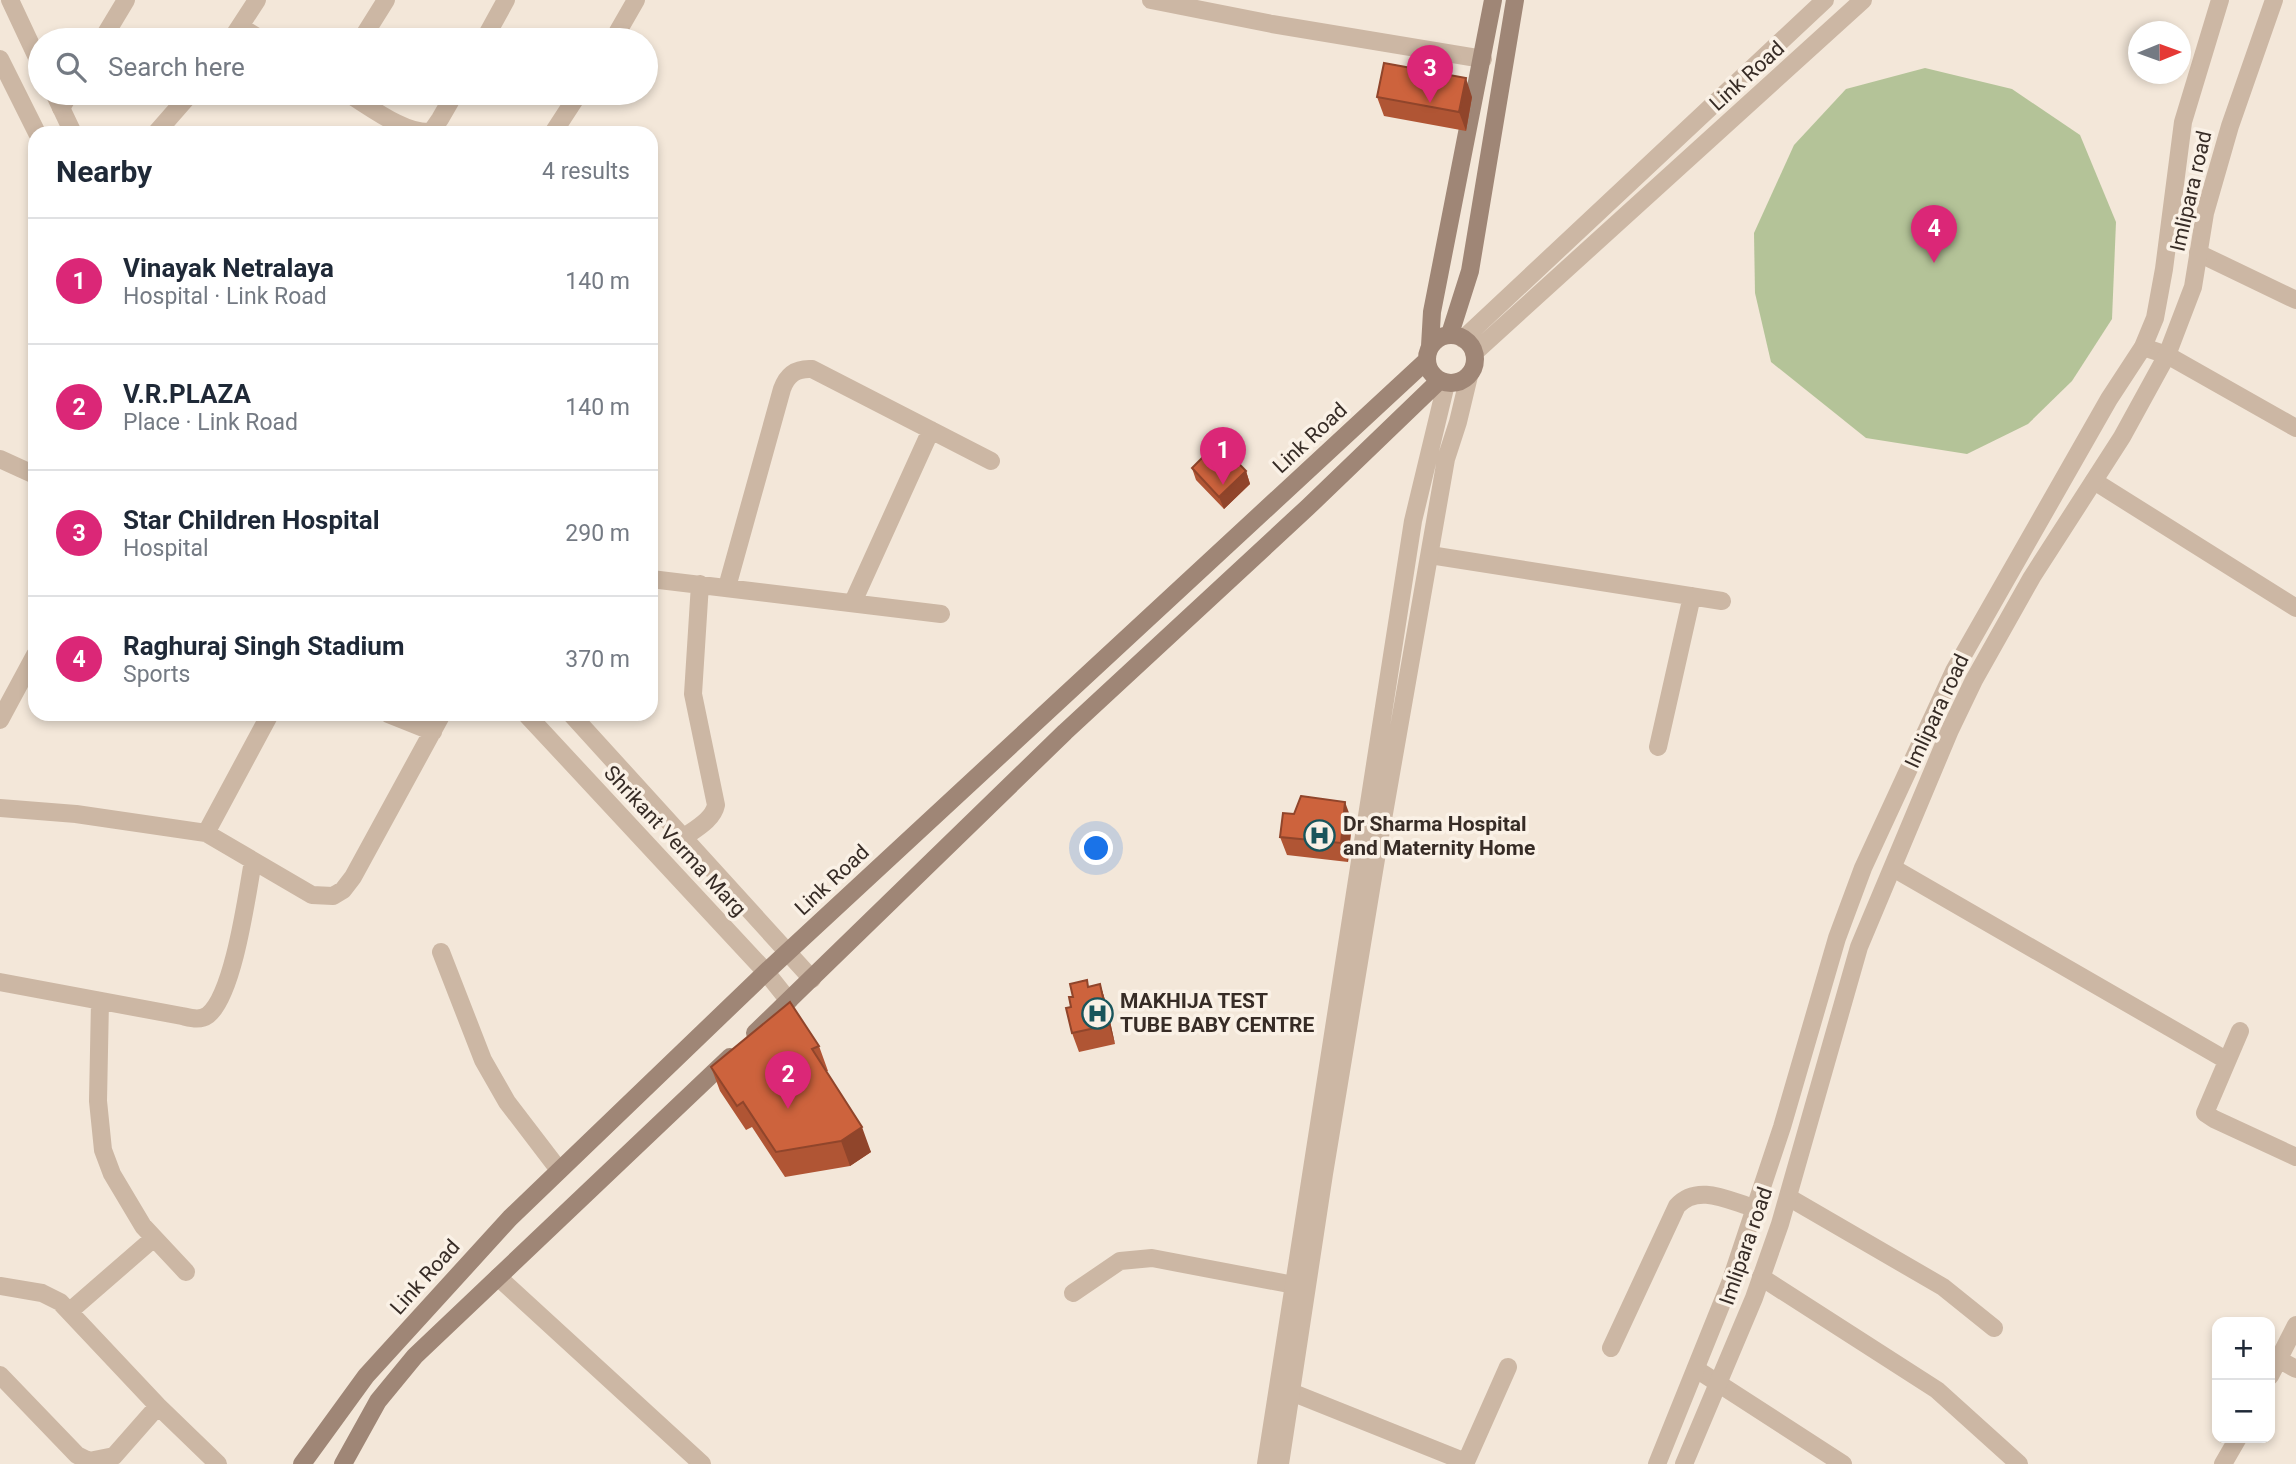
<!DOCTYPE html>
<html lang="en">
<head>
<meta charset="utf-8">
<style>
  body { margin:0; font-family:Roboto,sans-serif; background:#f6f6f7; color:#1f2937 }
  .controls { position:absolute; right:21px; bottom:21px; display:grid; overflow:hidden; border-radius:14px; box-shadow:0 4px 10px #0003 }
  .controls button { width:63px; height:63px; display:grid; place-items:center; padding:0; border:0; border-bottom:2px solid #e0e1e3; background:#fff; color:#1f2937; font:35px sans-serif }
  .compass { position:absolute; left:2128px; top:21px; width:63px; height:63px; border-radius:50%; background:#fff; box-shadow:0 4px 10px #0003; rotate:89deg }
  .you { position:absolute; left:1097px; top:849px; width:24px; height:24px; margin:-18px; border:5px solid #fff; border-radius:50%; background:#1a73e8; box-shadow:0 0 0 10px #1a73e833 }
  .badge { display:grid; place-items:center; width:46px; height:46px; border-radius:50%; background:#db2777; color:#fff; font-size:23px; font-weight:700 }
  .pin { position:absolute; translate:-50% -58px; filter:drop-shadow(0 2px 4px #0008) }
  .pin::after { content:''; position:absolute; top:37px; width:24px; height:21px; background:inherit; clip-path:polygon(0 0,100% 0,50% 100%) }
  .list { margin:0; padding:0; list-style:none }
  h2 { display:flex; justify-content:space-between; align-items:center; height:91px; margin:0; padding:0 28px; font-size:30px }
  h2 small { font-size:23px; font-weight:400; color:#747a83 }
  .list li { display:grid; grid-template-columns:46px 1fr auto; gap:21px; align-items:center; box-sizing:border-box; height:126px; padding:0 28px; border-top:2px solid #e0e1e3 }
  .list b { display:block; font-size:26px; white-space:nowrap }
  .list p { margin:0; font-size:23px; white-space:nowrap; color:#747a83 }
  .list em { font-size:23px; font-style:normal; color:#747a83 }
  .icon { flex:none; width:38px; height:38px; fill:none; stroke:currentColor; stroke-width:2; stroke-linecap:round; stroke-linejoin:round }
  .map { position:relative; flex:none; width:2296px; height:1464px; overflow:hidden }
  .search { position:absolute; background:#fff; box-shadow:0 4px 10px #0003; left:28px; top:28px; width:630px; height:77px; display:flex; align-items:center; gap:18px; box-sizing:border-box; padding:0 24px; border-radius:38px; color:#747a83; font-size:26px }
  .panel { position:absolute; background:#fff; box-shadow:0 4px 10px #0003; left:28px; top:126px; width:630px; height:595px; border-radius:21px }
  .map>svg:first-child { display:block }
</style>
</head>
<body>
<div class="map">
<svg width="2296" height="1464" viewBox="0 0 2296 1464">
  <rect width="100%" height="100%" fill="#f3e7d9"/>
  <path fill="#b4c398" d="M 1925,68 L 2012,89 L 2080,135 L 2116,222 L 2112,319 L 2072,381 L 2028,424 L 1967,454 L 1866,438 L 1771,362 L 1755,293 L 1754,233 L 1794,145 L 1846,89 Z"/>
  <g fill="none" stroke-linecap="round" stroke-linejoin="round">
    <path stroke="#ccb7a4" stroke-width="18" d="M 1151,0 L 1272,24 L 1483,59
      M 241,27 L 262,40
      M 102,40 L 126,0
      M 231,40 L 257,0
      M 361,40 L 386,0
      M 484,40 L 506,0
      M 613,40 L 636,0
      M 347,93 C 369,106 404,134 431,132 L 440,119 L 455,93
      M 61,108 L 70,93
      M 156,133 L 191,93
      M 553,133 L 579,93
      M 2198,253 L 2296,300
      M 2143,347 L 2167,355 L 2296,428
      M 0,459 L 35,475
      M 2094,481 L 2296,608
      M 1430,555 L 1722,601
      M 651,579 L 941,614
      M 727,587 L 782,389 C 787,375 796,368 812,369 L 991,461
      M 853,602 L 931,430
      M 388,714 L 433,732
      M 0,720 L 35,655
      M 1658,747 L 1692,596
      M 0,808 L 76,814 L 206,833 L 312,895 L 333,896 L 343,890 L 353,877 L 442,714
      M 206,833 L 270,714
      M 683,838 C 695,829 713,820 716,805 L 693,694 L 700,584
      M 1893,868 L 2226,1060
      M 441,952 L 483,1060 L 507,1102 L 559,1170
      M 0,982 L 182,1016 C 191,1018 200,1021 208,1015 C 234,994 247,894 253,861
      M 100,1001 L 98,1101 L 103,1150 L 112,1174 L 143,1226 L 186,1272
      M 2240,1031 L 2205,1113 L 2214,1119 L 2296,1157
      M 1788,1197 L 1943,1287 L 1994,1328
      M 498,1277 L 702,1464
      M 1761,1277 L 1937,1390 L 2019,1464
      M 0,1286 L 42,1293 L 60,1302 L 158,1406 L 218,1464
      M 1073,1293 L 1120,1261 L 1152,1258 L 1294,1285
      M 70,1311 L 154,1238
      M 1611,1348 L 1677,1206 C 1698,1183 1729,1201 1754,1208
      M 2278,1359 L 2296,1369
      M 1696,1369 L 1843,1464
      M 0,1375 L 77,1455 L 89,1461 L 114,1456 L 158,1406
      M 2270,1376 L 2296,1325
      M 1291,1392 L 1466,1462
      M 1465,1464 L 1508,1367
      M 2223,1464 L 2238,1438"/>
    <path stroke="#ccb7a4" stroke-width="18" d="M 10,0 L 40,64
      M 0,59 L 37,133
      M 54,93 L 73,133
      M 1463,339 L 1825,0
      M 1474,353 L 1863,0
      M 526,714 L 766,972 L 789,1001
      M 571,714 L 812,979
      M 1266,1464 L 1413,521 L 1446,384
      M 1280,1464 L 1324,1174 L 1376,859 L 1446,459 L 1458,422 L 1469,376
      M 1657,1464 L 1730,1283 L 1782,1127 L 1837,938 L 1863,868 L 1954,671 L 2109,399 L 2143,347 L 2155,318 L 2164,269 L 2183,122 L 2220,0
      M 1684,1464 L 1754,1298 L 1780,1224 L 1859,947 L 1950,730 L 1974,680 L 2032,577 L 2122,437 L 2167,355 L 2193,287 L 2205,213 L 2230,126 L 2274,0"/>
    <path stroke="#9f8676" stroke-width="18" d="M 1450,334 L 1470,271 L 1515,0
      M1427 359a24 24 0 1 1 48 0a24 24 0 1 1-48 0Z
      M 1430,346 L 1432,312 L 1493,0
      M 755,1033 L 1065,732 L 1307,508 L 1439,381
      M 302,1464 L 366,1376 L 510,1218 L 766,972 L 1426,361
      M 343,1464 L 378,1401 L 415,1356 L 730,1057"/>
  </g>
  <path fill="#b05534" d="M 1377,97 L 1472,97 L 1466,131 L 1384,116 Z
    M 1192,468 L 1246,471 L 1250,484 L 1224,509 L 1196,480 Z
    M 1352,821 L 1348,862 L 1287,855 L 1280,837 Z
    M 1100,984 L 1106,1003 L 1115,1044 L 1079,1052 L 1072,1033 L 1073,997 L 1089,987 Z
    M 819,1046 L 828,1071 L 826,1071 L 871,1152 L 850,1166 L 785,1177 L 752,1127 L 746,1130 L 720,1091 L 711,1067 Z"/>
  <path fill="#90452b" d="M 1466,78 L 1472,97 L 1466,131 L 1459,112 Z
    M 1246,471 L 1250,484 L 1224,509 L 1219,497 Z
    M 1345,802 L 1352,821 L 1348,862 L 1341,843 Z
    M 1100,984 L 1106,1003 L 1115,1044 L 1109,1025 Z
    M 862,1127 L 871,1152 L 850,1166 L 841,1141 Z"/>
  <path fill="#cd633d" stroke="#90452b" stroke-width="2" d="M 1384,63 L 1466,78 L 1459,112 L 1377,97 Z
    M 1218,442 L 1246,471 L 1219,497 L 1192,468 Z
    M 1301,796 L 1345,802 L 1341,843 L 1280,837 L 1283,813 L 1294,814 Z
    M 1087,980 L 1088,987 L 1100,984 L 1109,1025 L 1072,1033 L 1066,1008 L 1071,1007 L 1069,997 L 1073,997 L 1070,984 Z
    M 790,1002 L 819,1046 L 812,1049 L 862,1127 L 841,1141 L 776,1152 L 743,1102 L 737,1106 L 711,1067 Z"/>
  <defs>
    <symbol id="hospital-ring" viewBox="-11 -11 22 22"><circle r="9.5" fill="#faf1e6" stroke="#19555b" stroke-width="1.5"/><path d="M-5-5h3v3.5h4V-5h3V5h-3V1.5h-4V5h-3Z" fill="#19555b"/></symbol>
  </defs>
  <g fill-rule="evenodd">
    <use href="#hospital-ring" x="1302" y="818" width="35" height="35"/>
    <use href="#hospital-ring" x="1080" y="996" width="35" height="35"/>
  </g>
  <g text-anchor="middle" dominant-baseline="central" stroke-width="7" stroke-linejoin="round" paint-order="stroke">
    <g font-size="21" fill="#372c26" stroke="#faf1e6">
      <text transform="translate(1747 76) rotate(-42)">Link Road</text>
      <text transform="translate(2191 191) rotate(-77)">Imlipara road</text>
      <text transform="translate(1310 438) rotate(-43)">Link Road</text>
      <text transform="translate(1937 711) rotate(-65)">Imlipara road</text>
      <text transform="translate(675 841) rotate(47)">Shrikant Verma Marg</text>
      <text transform="translate(832 880) rotate(-43)">Link Road</text>
      <text transform="translate(1746 1246) rotate(-71)">Imlipara road</text>
      <text transform="translate(425 1277) rotate(-48)">Link Road</text>
    </g>
    <g font-size="21" font-weight="bold" fill="#372c26" stroke="#faf1e6" text-anchor="start">
      <text x="1343" y="824">Dr Sharma Hospital<tspan x="1343" dy="24">and Maternity Home</tspan></text>
      <text x="1120" y="1001">MAKHIJA TEST<tspan x="1120" dy="24">TUBE BABY CENTRE</tspan></text>
    </g>
  </g>
</svg>
<div class="controls">
<button>+</button>
<button>−</button>
</div>
<svg class="compass" viewBox="-18 -18 36 36"><path d="M0-13l5 13h-10z" fill="#e53935"/><path d="M0 13l5-13h-10z" fill="#747a83"/></svg>
<div class="you"></div>
<div class="pin badge" style="left:1223px;top:485px">1</div>
<div class="pin badge" style="left:788px;top:1109px">2</div>
<div class="pin badge" style="left:1430px;top:103px">3</div>
<div class="pin badge" style="left:1934px;top:263px">4</div>
<div class="search"><svg class="icon" aria-label="search" viewBox="0 0 24 24"><circle cx="10" cy="10" r="6"/><path d="M15 15l6 6"/></svg>Search here</div>
<section class="panel">
<h2>Nearby<small>4 results</small></h2>
<ul class="list">
<li><span class="badge">1</span><div><b>Vinayak Netralaya</b><p>Hospital · Link Road</p></div><em>140 m</em></li>
<li><span class="badge">2</span><div><b>V.R.PLAZA</b><p>Place · Link Road</p></div><em>140 m</em></li>
<li><span class="badge">3</span><div><b>Star Children Hospital</b><p>Hospital</p></div><em>290 m</em></li>
<li><span class="badge">4</span><div><b>Raghuraj Singh Stadium</b><p>Sports</p></div><em>370 m</em></li>
</ul>
</section>
</div>
</body>
</html>
